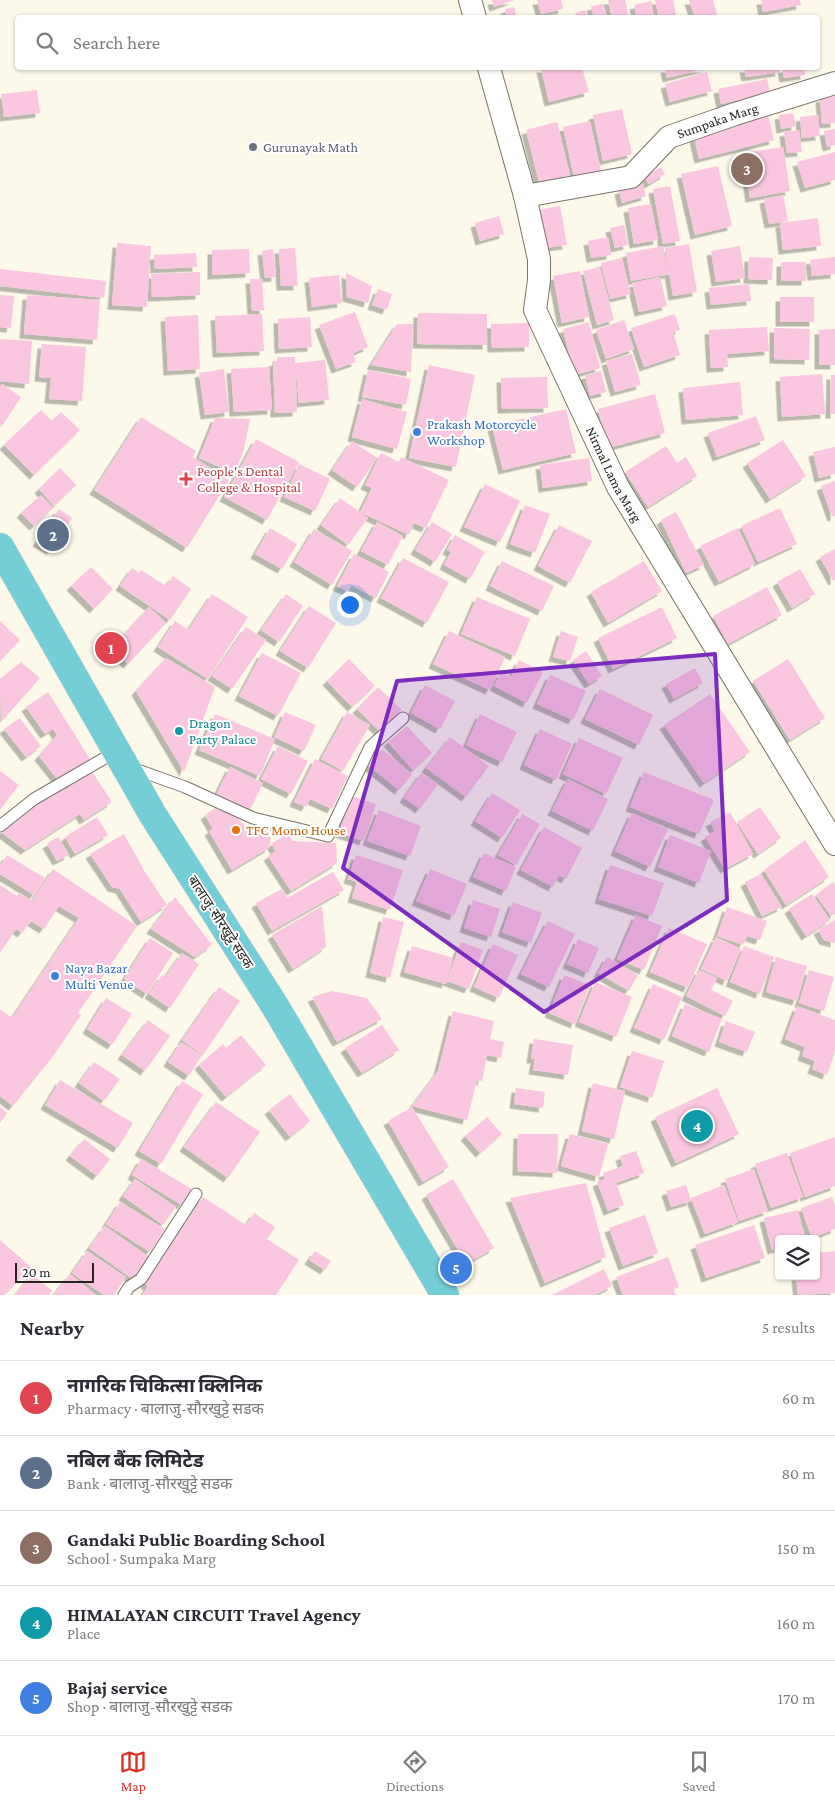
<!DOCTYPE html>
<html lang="en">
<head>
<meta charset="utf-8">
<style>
  body { margin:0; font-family:"Crimson Pro","Noto Sans Devanagari",serif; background:#f7f7f7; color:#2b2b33 }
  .controls { position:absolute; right:15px; bottom:15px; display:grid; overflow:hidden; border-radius:5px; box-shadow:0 1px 4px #0004 }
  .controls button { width:45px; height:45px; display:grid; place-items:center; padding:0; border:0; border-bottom:1px solid #e1e1e2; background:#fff; color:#2b2b33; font:25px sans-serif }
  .scale { position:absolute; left:15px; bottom:12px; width:79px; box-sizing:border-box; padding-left:5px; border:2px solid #25241f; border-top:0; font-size:14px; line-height:18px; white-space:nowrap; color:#25241f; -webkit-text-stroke:4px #fff; paint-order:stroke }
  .you { position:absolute; left:349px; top:604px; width:18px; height:18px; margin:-12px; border:4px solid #fff; border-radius:50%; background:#1a73e8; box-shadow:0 0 0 8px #1a73e833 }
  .badge { display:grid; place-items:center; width:32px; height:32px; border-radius:50%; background:#d93025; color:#fff; font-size:16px; font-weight:700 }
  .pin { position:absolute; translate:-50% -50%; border:2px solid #fff; box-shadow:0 1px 5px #0006 }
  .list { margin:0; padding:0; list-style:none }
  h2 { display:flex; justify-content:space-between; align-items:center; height:65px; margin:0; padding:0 20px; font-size:21px }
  h2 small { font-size:16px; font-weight:400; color:#7c7c81 }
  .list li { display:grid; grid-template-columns:32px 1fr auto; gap:15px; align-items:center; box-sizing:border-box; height:75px; padding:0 20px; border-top:1px solid #e1e1e2 }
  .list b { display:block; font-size:19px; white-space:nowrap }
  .list p { margin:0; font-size:16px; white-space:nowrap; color:#7c7c81 }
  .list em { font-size:16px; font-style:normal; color:#7c7c81 }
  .icon { flex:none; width:28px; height:28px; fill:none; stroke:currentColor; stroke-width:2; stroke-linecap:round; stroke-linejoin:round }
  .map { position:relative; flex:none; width:835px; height:1295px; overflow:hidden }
  .search { position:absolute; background:#fff; box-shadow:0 1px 4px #0004; left:15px; right:15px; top:15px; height:55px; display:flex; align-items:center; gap:12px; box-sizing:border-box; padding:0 18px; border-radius:5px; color:#7c7c81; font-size:19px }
  .sheet { height:440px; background:#fff }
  nav { display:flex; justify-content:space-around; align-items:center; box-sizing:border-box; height:70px; border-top:1px solid #e1e1e2; background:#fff; font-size:14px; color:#7c7c81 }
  nav a { display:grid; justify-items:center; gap:2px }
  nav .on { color:#d93025 }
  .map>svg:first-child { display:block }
</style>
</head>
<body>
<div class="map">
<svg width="835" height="1295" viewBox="0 0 835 1295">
  <defs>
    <filter id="shadow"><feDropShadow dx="-4.5" dy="4.5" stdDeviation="0" flood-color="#0004"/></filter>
  </defs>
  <rect width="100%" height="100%" fill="#fcf8ea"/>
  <path fill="#fbc6df" filter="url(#shadow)" d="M 492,0 L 514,0 L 494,7 Z
    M 537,0 L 561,0 L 563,9 L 541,14 Z
    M 608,0 L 625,0 L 629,18 L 612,18 Z
    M 655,0 L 673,0 L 676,15 L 659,18 Z
    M 689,0 L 713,0 L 718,18 L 695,18 Z
    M 761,0 L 800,0 L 801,5 L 763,12 Z
    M 651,1 L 654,17 L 637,18 L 634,5 Z
    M 603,4 L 607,18 L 594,18 L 591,6 Z
    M 514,7 L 517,18 L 507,18 L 505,9 Z
    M 585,10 L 588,18 L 577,18 L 575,13 Z
    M 541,68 L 582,68 L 589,92 L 549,102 Z
    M 665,68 L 707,68 L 667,78 Z
    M 744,68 L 779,68 L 780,72 L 746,77 Z
    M 782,68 L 804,68 L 805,75 L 784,78 Z
    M 707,72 L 712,91 L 670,102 L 665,84 Z
    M 767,79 L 770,93 L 721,104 L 718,89 Z
    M 37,90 L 40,113 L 4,117 L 1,94 Z
    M 835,96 L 835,123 L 822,124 L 820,98 Z
    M 622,109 L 632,154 L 603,161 L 593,115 Z
    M 767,111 L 774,140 L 699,159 L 693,133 Z
    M 793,113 L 796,126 L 781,129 L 779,115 Z
    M 818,115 L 820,136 L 802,138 L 800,117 Z
    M 590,121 L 601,171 L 574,177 L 563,127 Z
    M 557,122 L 570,175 L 539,182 L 526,130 Z
    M 835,129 L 835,145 L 827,147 L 824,131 Z
    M 799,130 L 802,152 L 787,153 L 784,132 Z
    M 783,147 L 790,191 L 750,198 L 743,153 Z
    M 835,152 L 835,180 L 805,188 L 797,162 Z
    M 718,166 L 732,226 L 695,235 L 681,174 Z
    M 661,167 L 665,174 L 649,184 L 644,177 Z
    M 643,183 L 646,196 L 622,203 L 619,190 Z
    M 670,186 L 680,241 L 663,244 L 653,189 Z
    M 783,195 L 788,221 L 769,224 L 764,199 Z
    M 651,204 L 658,240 L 634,244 L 628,208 Z
    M 560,206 L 567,245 L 544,248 L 538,210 Z
    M 499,216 L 504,234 L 480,241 L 475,223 Z
    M 818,218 L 821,246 L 783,250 L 780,223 Z
    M 624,225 L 628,245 L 615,248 L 610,228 Z
    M 608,237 L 611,255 L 591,258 L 588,241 Z
    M 117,243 L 151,246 L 147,307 L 112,305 Z
    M 689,244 L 697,292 L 673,296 L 665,248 Z
    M 663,246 L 669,274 L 631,281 L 626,253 Z
    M 740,246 L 745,278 L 716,282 L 711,251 Z
    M 295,248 L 298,286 L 281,286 L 279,249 Z
    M 249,249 L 250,273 L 212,275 L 212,250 Z
    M 273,249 L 276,277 L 265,278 L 262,251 Z
    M 196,253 L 197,267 L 155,269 L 154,255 Z
    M 749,257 L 773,258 L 772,280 L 748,279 Z
    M 835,257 L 835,274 L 812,276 L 810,260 Z
    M 622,258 L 631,294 L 610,299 L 601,263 Z
    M 781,262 L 806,262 L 806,281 L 781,281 Z
    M 600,267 L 614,320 L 597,325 L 583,271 Z
    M 0,269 L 106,281 L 104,298 L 0,286 Z
    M 580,271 L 589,317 L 562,323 L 553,276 Z
    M 200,272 L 200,295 L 152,297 L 151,274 Z
    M 346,273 L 372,286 L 368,303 L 347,297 Z
    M 339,275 L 342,303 L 312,307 L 309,278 Z
    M 660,277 L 667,306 L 639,312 L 632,283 Z
    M 250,279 L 262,279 L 264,310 L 252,311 Z
    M 749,284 L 751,301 L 711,305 L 709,288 Z
    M 378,289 L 392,294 L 387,310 L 372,305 Z
    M 0,295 L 14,296 L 11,328 L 0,327 Z
    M 27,295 L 100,300 L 97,340 L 24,334 Z
    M 780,297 L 814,297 L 814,322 L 780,322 Z
    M 355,312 L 368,347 L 353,353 L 356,362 L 336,369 L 319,325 Z
    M 418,313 L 487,314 L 487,345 L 417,344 Z
    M 262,314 L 264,351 L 217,353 L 215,316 Z
    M 675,314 L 680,330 L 673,332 L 680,355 L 644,367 L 631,328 Z
    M 198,315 L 200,369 L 168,371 L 165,317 Z
    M 310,317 L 312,347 L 279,349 L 278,319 Z
    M 624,320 L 634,349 L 606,359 L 596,330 Z
    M 589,322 L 600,368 L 574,375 L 563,329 Z
    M 529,323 L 529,347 L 492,348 L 491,324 Z
    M 397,324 L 413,324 L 411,372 L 371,365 Z
    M 767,327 L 769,351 L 727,354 L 728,367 L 711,368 L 709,330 Z
    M 774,328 L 810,329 L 809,360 L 774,359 Z
    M 835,329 L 835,365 L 819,365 L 819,330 Z
    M 0,339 L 32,341 L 29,384 L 0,381 Z
    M 42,344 L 86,347 L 82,401 L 49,399 L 51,378 L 39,377 Z
    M 632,354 L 641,385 L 615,392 L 606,361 Z
    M 277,357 L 295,357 L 297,412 L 275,413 L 273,362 L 277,361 Z
    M 325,360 L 329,400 L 299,403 L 295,363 Z
    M 429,365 L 475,375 L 456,467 L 409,458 Z
    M 269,367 L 272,410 L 234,412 L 231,369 Z
    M 224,369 L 229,412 L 205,415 L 199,373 Z
    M 368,370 L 411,379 L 406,405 L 362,397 Z
    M 601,371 L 606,392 L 590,396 L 585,375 Z
    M 822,374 L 825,414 L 782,417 L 780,377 Z
    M 831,375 L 835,375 L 835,414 L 830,414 Z
    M 547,377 L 548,408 L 502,409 L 501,378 Z
    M 740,382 L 743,415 L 686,420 L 683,388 Z
    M 2,384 L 21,397 L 2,426 L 0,424 L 0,387 Z
    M 655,394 L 665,433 L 608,448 L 598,409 Z
    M 362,399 L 407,412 L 397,449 L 352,437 Z
    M 566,409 L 576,453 L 503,470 L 492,426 Z
    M 41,410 L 52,421 L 61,412 L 80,430 L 34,475 L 4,445 Z
    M 756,416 L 765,440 L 717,457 L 708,433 Z
    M 141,417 L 196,451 L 193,457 L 229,480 L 187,548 L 94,490 Z
    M 215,418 L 250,419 L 243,453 L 234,473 L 199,458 Z
    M 256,439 L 299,462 L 267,520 L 224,497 Z
    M 783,440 L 806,476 L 770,499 L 747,463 Z
    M 352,441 L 377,458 L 357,487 L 332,470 Z
    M 666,446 L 677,463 L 686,457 L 697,476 L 648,507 L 625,472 Z
    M 835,447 L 835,474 L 819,478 L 813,452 Z
    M 381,453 L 399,462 L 401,457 L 449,480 L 426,528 L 414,523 L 409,535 L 360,512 L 372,488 L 365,485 Z
    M 589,458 L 592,481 L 543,488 L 540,465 Z
    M 299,464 L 330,479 L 315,511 L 284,497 Z
    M 60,468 L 76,485 L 54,506 L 39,489 Z
    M 835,481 L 835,516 L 832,517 L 821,486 Z
    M 485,484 L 520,501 L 500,542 L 464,527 Z
    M 41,495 L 53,508 L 34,526 L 21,513 Z
    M 340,498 L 368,518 L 348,545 L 321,525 Z
    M 525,505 L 550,514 L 535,553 L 510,544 Z
    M 780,508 L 797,544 L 758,562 L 741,526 Z
    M 59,509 L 72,518 L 51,550 L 37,542 Z
    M 676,512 L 704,565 L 686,573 L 661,520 Z
    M 377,522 L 403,536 L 388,565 L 361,551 Z
    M 432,522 L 452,534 L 435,562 L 415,550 Z
    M 559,525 L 592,541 L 570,583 L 538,566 Z
    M 270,528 L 297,544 L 282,569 L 255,554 Z
    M 738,528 L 755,564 L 719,582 L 700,546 Z
    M 314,529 L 352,551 L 332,585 L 294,562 Z
    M 455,535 L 485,552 L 470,579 L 444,565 L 451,552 L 447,550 Z
    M 835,549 L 835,580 L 833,581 L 820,557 Z
    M 354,554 L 389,572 L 376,598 L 351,585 L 348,591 L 337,586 Z
    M 403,558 L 449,582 L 427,623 L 381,598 Z
    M 502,561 L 554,586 L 542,611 L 490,586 Z
    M 644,561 L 662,591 L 608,623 L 591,592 Z
    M 91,567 L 113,589 L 94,609 L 71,586 Z
    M 132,568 L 139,573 L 141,570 L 166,586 L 173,576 L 191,589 L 170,620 L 120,586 Z
    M 800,569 L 815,594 L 792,608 L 777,582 Z
    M 767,587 L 782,615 L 728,644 L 713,616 Z
    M 212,594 L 248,617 L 208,679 L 158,647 L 175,621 L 188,630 Z
    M 286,594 L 303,606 L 279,642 L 261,630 Z
    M 477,597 L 530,619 L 515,656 L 461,634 Z
    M 309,606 L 336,623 L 308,668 L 280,651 Z
    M 149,607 L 166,623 L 128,664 L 111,648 Z
    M 662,607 L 677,638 L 613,669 L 598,638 Z
    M 0,621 L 20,640 L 0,661 Z
    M 246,627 L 266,640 L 232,689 L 212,676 Z
    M 449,631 L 505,657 L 490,690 L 433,664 Z
    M 561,631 L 578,637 L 570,661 L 553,657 Z
    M 586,651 L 602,676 L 589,684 L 573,660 Z
    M 262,653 L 301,673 L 278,716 L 239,696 Z
    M 166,658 L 215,687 L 184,772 L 136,691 Z
    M 349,659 L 375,686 L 352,707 L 327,681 Z
    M 788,659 L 825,718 L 790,740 L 753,681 Z
    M 519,660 L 543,672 L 527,703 L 494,686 L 501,672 L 511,677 Z
    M 21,662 L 40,678 L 1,722 L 0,679 Z
    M 695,668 L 703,683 L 674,699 L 666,684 Z
    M 550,675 L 586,691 L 573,720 L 537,704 Z
    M 425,685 L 455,701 L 440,729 L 411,713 Z
    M 378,687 L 402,710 L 380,732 L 357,709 Z
    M 600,689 L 653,715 L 639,745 L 585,719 Z
    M 48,692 L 90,759 L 58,780 L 39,756 L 57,735 L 53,729 L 45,734 L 26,707 Z
    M 710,694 L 750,752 L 704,783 L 664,725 Z
    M 285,712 L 316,725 L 304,751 L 274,737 Z
    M 347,712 L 370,725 L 343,771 L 321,759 Z
    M 215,714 L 275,739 L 260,776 L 199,750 Z
    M 480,714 L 517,732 L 502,762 L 466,745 Z
    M 20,718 L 41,746 L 26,757 L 4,729 Z
    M 407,726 L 432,753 L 413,770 L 388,742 Z
    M 540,729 L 572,744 L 556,780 L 524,765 Z
    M 450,737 L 489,766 L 466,797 L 426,768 Z
    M 579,738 L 623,758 L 606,794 L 563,774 Z
    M 278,746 L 308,761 L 291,794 L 261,779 Z
    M 382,749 L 412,774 L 399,790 L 369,766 Z
    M 315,759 L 348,776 L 332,809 L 310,799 L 306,807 L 294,802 Z
    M 230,767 L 263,783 L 248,814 L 215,797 Z
    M 91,770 L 112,802 L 84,820 L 80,814 L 25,850 L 1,832 L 40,802 Z
    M 0,771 L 19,785 L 0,810 Z
    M 644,772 L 714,800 L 699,834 L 630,807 Z
    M 421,773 L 438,784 L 420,809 L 404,798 Z
    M 568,779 L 608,799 L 593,831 L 552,811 Z
    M 492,793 L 520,810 L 502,838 L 475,821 Z
    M 352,796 L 376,804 L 364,841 L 339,833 Z
    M 217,807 L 235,815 L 249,831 L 256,825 L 272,829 L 269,848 L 232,870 L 209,831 L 213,829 L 205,815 Z
    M 760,807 L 781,838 L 758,854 L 737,822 Z
    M 379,810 L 421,826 L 410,856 L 367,841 Z
    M 730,812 L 753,854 L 725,869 L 705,837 L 715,831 L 710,822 Z
    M 632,813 L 668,829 L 650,867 L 615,851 Z
    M 522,814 L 540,824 L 516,865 L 498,855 Z
    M 97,817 L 108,835 L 75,854 L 65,837 Z
    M 544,827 L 582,848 L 566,879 L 559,875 L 553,887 L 521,870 Z
    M 288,833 L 293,841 L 336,843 L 337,863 L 291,891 L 268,856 L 276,851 L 271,844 Z
    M 124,834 L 145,872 L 167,905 L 141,922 L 120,889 L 112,887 L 90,854 Z
    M 670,835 L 711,851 L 699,883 L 658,867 Z
    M 58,837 L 69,855 L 57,861 L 47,844 Z
    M 805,840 L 829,877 L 786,905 L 764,870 Z
    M 484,853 L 516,867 L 506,891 L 473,877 Z
    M 7,855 L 45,878 L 34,895 L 0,874 L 0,866 Z
    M 356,855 L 403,870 L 390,910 L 352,898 L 357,882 L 348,879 Z
    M 610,865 L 664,883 L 652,916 L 599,899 Z
    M 53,869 L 137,926 L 78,1013 L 81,1015 L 54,1055 L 13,1106 L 0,1096 L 0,1009 L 12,1018 L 79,918 L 59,906 L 44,929 L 31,921 L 22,933 L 16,929 L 0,953 L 0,885 L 17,896 L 19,893 L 32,901 Z
    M 430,869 L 467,884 L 454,916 L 416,901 Z
    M 333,872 L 344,890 L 272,931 L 256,903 L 282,889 L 287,898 Z
    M 761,874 L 782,907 L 762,916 L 745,882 Z
    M 833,882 L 835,885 L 835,914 L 831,916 L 816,895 Z
    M 812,894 L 830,920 L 806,936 L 789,909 Z
    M 175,897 L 212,945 L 195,957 L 151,929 Z
    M 473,900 L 500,909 L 491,937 L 464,928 Z
    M 513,902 L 542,913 L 531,943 L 502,932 Z
    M 322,906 L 326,947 L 293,969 L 272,935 Z
    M 727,907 L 767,921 L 760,940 L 747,936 L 743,945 L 717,936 Z
    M 636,915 L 662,926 L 644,970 L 617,959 Z
    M 383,917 L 404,922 L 390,978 L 370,973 Z
    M 835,920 L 835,943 L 824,940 L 818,930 Z
    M 548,921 L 575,934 L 549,987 L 521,974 Z
    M 669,928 L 707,944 L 688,988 L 650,972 Z
    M 716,937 L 741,949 L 727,981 L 701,969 Z
    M 150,938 L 173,953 L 147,994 L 124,979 Z
    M 578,939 L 599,948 L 588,973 L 567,964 Z
    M 461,942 L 483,950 L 469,989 L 447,981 Z
    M 493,944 L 518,955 L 499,998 L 474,987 Z
    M 412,946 L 453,958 L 446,984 L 404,972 Z
    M 744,946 L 774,957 L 760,994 L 730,982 Z
    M 182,953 L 199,964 L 170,1008 L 149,994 L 162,975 L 165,977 Z
    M 607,957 L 638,975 L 629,991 L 598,973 Z
    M 776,957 L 807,966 L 797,1001 L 766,992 Z
    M 699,970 L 717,978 L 711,990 L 733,1001 L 725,1016 L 686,996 Z
    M 809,970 L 834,977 L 824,1011 L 799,1003 Z
    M 564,975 L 590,985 L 575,1024 L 549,1013 Z
    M 595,982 L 632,997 L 616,1037 L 579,1022 Z
    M 653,984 L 682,997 L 664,1040 L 634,1028 Z
    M 219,987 L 240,1001 L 203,1055 L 182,1040 Z
    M 332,991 L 367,998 L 382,1019 L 337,1042 L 312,997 Z
    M 106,998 L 132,1014 L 112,1045 L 87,1029 Z
    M 685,1004 L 722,1019 L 709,1052 L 672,1036 Z
    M 797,1006 L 835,1020 L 835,1052 L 827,1075 L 812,1069 L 815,1061 L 802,1056 L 805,1047 L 785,1039 Z
    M 453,1011 L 494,1021 L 490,1039 L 504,1042 L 501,1058 L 487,1055 L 482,1081 L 477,1080 L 467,1120 L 412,1106 L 438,1071 Z
    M 148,1020 L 170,1036 L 145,1071 L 122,1055 Z
    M 726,1021 L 755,1032 L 747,1052 L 719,1042 Z
    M 382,1025 L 399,1050 L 362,1073 L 345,1048 Z
    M 241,1035 L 266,1065 L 226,1097 L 199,1065 L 223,1044 L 226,1048 Z
    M 534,1039 L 573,1045 L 568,1075 L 533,1070 L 535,1059 L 531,1059 Z
    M 181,1042 L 202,1055 L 189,1076 L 168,1062 Z
    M 632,1051 L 664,1061 L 652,1098 L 620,1087 Z
    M 94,1062 L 120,1079 L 104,1101 L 79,1083 Z
    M 60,1080 L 133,1123 L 118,1148 L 45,1105 Z
    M 182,1081 L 203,1094 L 161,1164 L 139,1151 Z
    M 593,1083 L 625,1091 L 614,1139 L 582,1131 Z
    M 516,1088 L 545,1092 L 543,1108 L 514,1104 Z
    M 717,1088 L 739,1134 L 676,1163 L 655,1117 Z
    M 290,1094 L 310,1121 L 290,1137 L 269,1110 Z
    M 216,1102 L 260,1132 L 228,1178 L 184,1147 Z
    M 0,1107 L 7,1113 L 0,1123 Z
    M 412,1107 L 449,1167 L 423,1182 L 388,1121 Z
    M 487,1117 L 502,1134 L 480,1153 L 465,1136 Z
    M 518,1134 L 558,1134 L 557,1173 L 517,1171 Z
    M 570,1134 L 608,1144 L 599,1177 L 561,1166 Z
    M 835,1137 L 835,1186 L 805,1197 L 790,1153 Z
    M 84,1139 L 110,1159 L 97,1176 L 70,1156 Z
    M 636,1151 L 644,1173 L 616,1183 L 624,1205 L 608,1211 L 597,1182 L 605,1179 L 603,1173 L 623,1166 L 620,1156 Z
    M 787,1153 L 803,1197 L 771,1208 L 755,1164 Z
    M 141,1159 L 192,1189 L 182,1205 L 132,1175 Z
    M 754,1169 L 768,1211 L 739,1221 L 725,1179 Z
    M 135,1179 L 176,1207 L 163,1225 L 123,1196 Z
    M 453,1179 L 494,1248 L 466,1264 L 426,1195 Z
    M 586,1183 L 606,1257 L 545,1283 L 510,1198 Z
    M 686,1185 L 691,1201 L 671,1207 L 666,1191 Z
    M 724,1185 L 738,1222 L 705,1234 L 691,1198 Z
    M 203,1197 L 246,1225 L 254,1213 L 275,1227 L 267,1239 L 299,1260 L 276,1295 L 142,1295 L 148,1286 L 145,1284 Z
    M 832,1197 L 835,1205 L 835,1229 L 812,1238 L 801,1208 Z
    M 120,1202 L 165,1229 L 150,1252 L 106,1224 Z
    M 798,1210 L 805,1239 L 779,1239 L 779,1248 L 772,1250 L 764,1218 Z
    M 645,1215 L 658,1253 L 623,1266 L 609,1228 Z
    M 754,1225 L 765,1258 L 706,1278 L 695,1245 Z
    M 105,1226 L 149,1257 L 134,1280 L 89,1248 Z
    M 0,1240 L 31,1267 L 5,1295 L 0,1295 Z
    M 87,1251 L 126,1277 L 114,1295 L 104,1295 L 72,1273 Z
    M 315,1251 L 331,1261 L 325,1270 L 309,1260 Z
    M 835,1251 L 835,1293 L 798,1295 L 796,1276 L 816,1276 L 816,1253 Z
    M 668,1257 L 679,1287 L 673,1289 L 676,1295 L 623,1295 L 616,1277 Z
    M 604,1269 L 612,1286 L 595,1295 L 552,1295 Z
    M 32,1274 L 52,1291 L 49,1295 L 15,1295 Z
    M 70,1274 L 96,1295 L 53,1295 Z"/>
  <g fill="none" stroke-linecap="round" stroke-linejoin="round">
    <defs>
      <path id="service" d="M 132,768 L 185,787 L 253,818 L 328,836 L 370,747 L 403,718
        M 0,826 L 34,799 L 117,751
        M 124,1295 L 129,1287 L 141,1279 L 196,1194"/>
      <g id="minor">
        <path d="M 470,0 L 475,18"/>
        <path id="s1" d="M 489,68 L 525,196 L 539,259 L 539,280 L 535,310 L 618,487 L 835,844"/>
        <path id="s2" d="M 525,196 L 631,177 L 669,137 L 735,114 L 835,83"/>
      </g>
      <path id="primary" d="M 0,547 L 153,815 L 275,1006 L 445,1295"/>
    </defs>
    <use href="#service" stroke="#767367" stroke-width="13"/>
    <use href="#minor" stroke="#767367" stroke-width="24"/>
    <use href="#primary" stroke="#d8d8d7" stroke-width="29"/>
    <use href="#service" stroke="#fff" stroke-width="11"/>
    <use href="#minor" stroke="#fff" stroke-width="22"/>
    <use href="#primary" stroke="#75cdd7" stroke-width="28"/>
  </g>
  <path fill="#7b2cbf" fill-opacity="0.2" stroke="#7b2cbf" stroke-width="4" stroke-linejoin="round" d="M 715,654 L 727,900 L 544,1012 L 343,868 L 397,681 Z"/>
  <circle fill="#6b7280" stroke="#fff" stroke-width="2" cx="253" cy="147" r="5"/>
  <g fill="#3f7fe0" stroke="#fff" stroke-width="2">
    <circle cx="417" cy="432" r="5"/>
    <circle cx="55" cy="976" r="5"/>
  </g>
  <path fill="#e0444e" stroke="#fff" stroke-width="2" d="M183.5 471.5h5v5h5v5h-5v5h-5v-5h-5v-5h5z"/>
  <circle fill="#0f9aa8" stroke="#fff" stroke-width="2" cx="179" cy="731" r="5"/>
  <circle fill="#e8710a" stroke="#fff" stroke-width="2" cx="236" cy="830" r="5"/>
  <g text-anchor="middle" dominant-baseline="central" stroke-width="4" stroke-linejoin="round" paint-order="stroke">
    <g font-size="14" fill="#25241f" stroke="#fff">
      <text stroke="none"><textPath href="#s2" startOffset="214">Sumpaka Marg</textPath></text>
      <text stroke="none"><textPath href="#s1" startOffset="431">Nirmal Lama Marg</textPath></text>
      <text transform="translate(221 922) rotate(57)">बालाजु-सौरखुट्टे सडक</text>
    </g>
    <g font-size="14" fill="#5b616d" stroke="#fff" text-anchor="start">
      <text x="263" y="147">Gurunayak Math</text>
    </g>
    <g font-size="14" fill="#366cbe" stroke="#fff" text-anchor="start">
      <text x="427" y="424">Prakash Motorcycle<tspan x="427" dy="16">Workshop</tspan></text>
      <text x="65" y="968">Naya Bazar<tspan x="65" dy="16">Multi Venue</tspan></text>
    </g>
    <g font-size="14" fill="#be3a42" stroke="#fff" text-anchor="start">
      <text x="197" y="471">People's Dental<tspan x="197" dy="16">College &amp; Hospital</tspan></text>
    </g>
    <g font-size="14" fill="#0d838f" stroke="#fff" text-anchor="start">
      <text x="189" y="723">Dragon<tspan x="189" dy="16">Party Palace</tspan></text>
    </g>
    <g font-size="14" fill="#c56008" stroke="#fff" text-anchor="start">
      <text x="246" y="830">TFC Momo House</text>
    </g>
  </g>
</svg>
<div class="controls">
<button><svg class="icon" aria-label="layers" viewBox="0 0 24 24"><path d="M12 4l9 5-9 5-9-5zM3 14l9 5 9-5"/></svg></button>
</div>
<div class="scale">20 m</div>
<div class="you"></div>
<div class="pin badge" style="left:111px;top:648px;background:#e0444e">1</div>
<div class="pin badge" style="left:53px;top:535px;background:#5c6f8a">2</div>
<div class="pin badge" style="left:747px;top:169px;background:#8d6e63">3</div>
<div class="pin badge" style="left:697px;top:1126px;background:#0f9aa8">4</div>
<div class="pin badge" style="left:456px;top:1268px;background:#3f7fe0">5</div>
<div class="search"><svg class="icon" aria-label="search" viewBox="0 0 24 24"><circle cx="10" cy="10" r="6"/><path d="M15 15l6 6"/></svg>Search here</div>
</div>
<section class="sheet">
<h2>Nearby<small>5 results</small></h2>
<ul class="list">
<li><span class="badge" style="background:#e0444e">1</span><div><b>नागरिक चिकित्सा क्लिनिक</b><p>Pharmacy · बालाजु-सौरखुट्टे सडक</p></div><em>60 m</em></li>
<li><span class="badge" style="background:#5c6f8a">2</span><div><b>नबिल बैंक लिमिटेड</b><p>Bank · बालाजु-सौरखुट्टे सडक</p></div><em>80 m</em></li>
<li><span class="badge" style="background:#8d6e63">3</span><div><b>Gandaki Public Boarding School</b><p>School · Sumpaka Marg</p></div><em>150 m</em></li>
<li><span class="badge" style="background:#0f9aa8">4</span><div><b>HIMALAYAN CIRCUIT Travel Agency</b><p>Place</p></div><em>160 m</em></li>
<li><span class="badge" style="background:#3f7fe0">5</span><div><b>Bajaj service</b><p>Shop · बालाजु-सौरखुट्टे सडक</p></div><em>170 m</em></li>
</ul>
</section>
<nav>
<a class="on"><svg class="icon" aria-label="map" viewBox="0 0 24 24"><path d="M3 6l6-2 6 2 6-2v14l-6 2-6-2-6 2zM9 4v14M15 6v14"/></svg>Map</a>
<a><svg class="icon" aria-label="directions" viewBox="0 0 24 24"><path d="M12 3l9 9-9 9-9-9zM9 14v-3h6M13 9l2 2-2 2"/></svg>Directions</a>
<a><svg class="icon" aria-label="saved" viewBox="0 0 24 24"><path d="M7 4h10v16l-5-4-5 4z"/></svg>Saved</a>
</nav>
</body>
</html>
